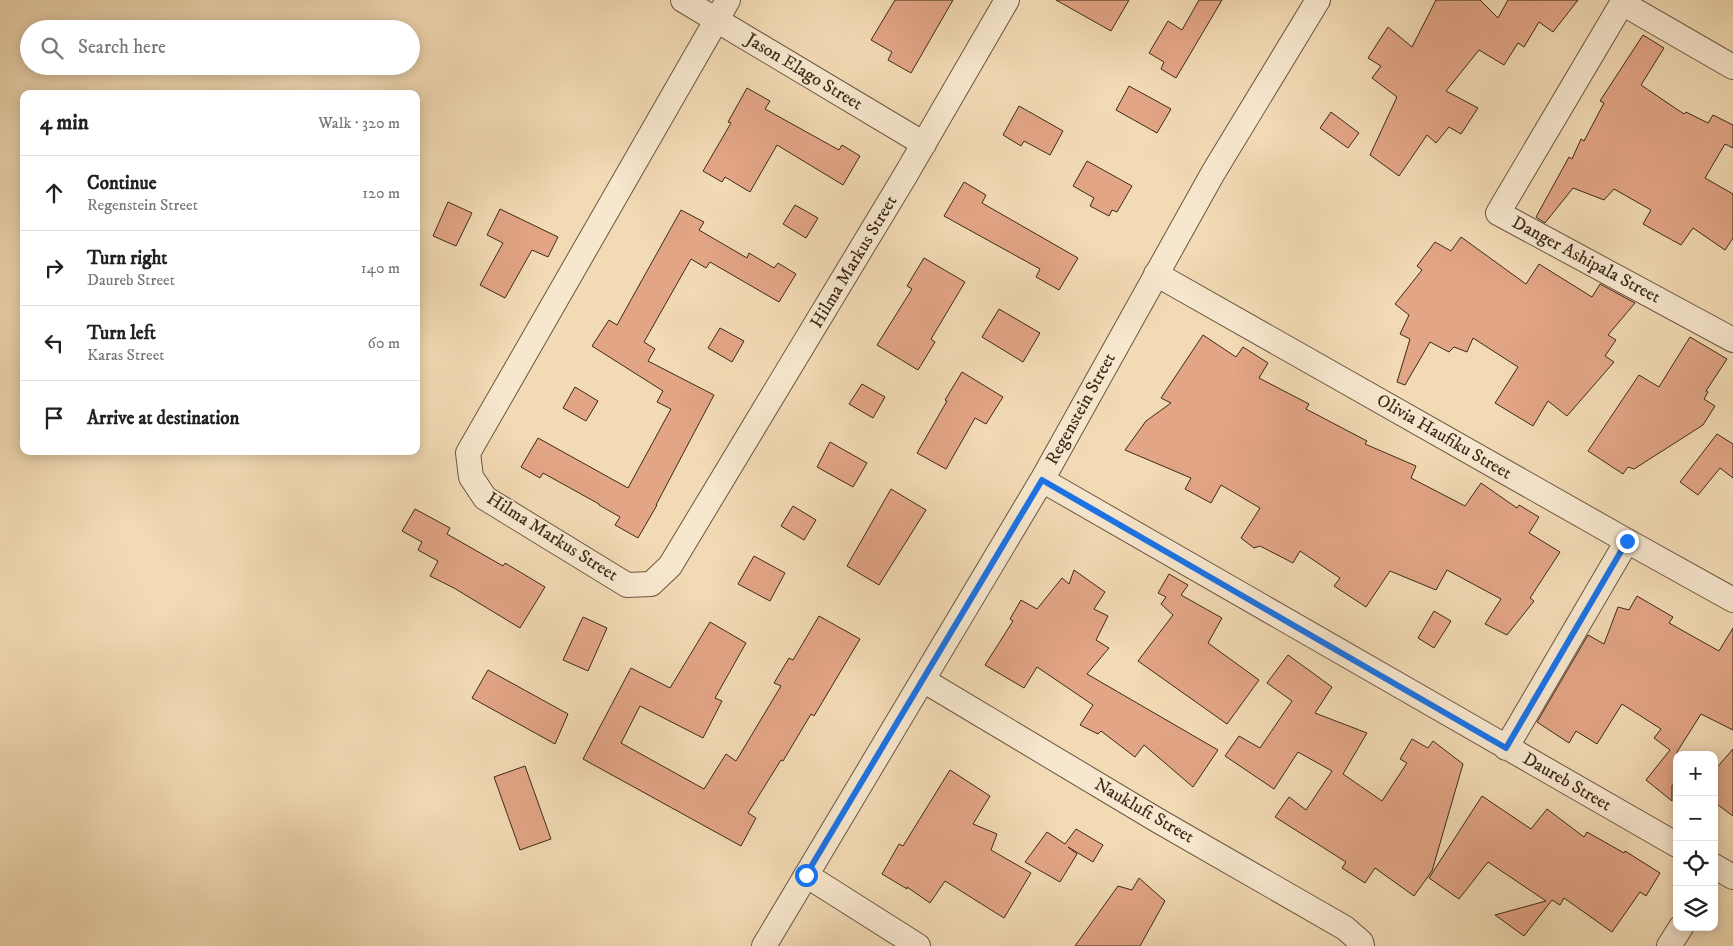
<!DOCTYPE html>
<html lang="en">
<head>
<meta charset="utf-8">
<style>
  body { margin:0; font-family:"IM FELL DW Pica",serif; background:#f6f6f6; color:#222 }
  .controls { position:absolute; right:15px; bottom:15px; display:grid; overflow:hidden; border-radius:10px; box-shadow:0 2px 12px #0003 }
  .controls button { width:45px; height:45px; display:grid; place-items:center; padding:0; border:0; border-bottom:1px solid #e0e0e0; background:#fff; color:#222; font:25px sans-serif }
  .stop { position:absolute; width:15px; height:15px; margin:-11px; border:4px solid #1a73e8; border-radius:50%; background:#fff }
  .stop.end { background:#1a73e8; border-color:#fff; box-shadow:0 1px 5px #0008 }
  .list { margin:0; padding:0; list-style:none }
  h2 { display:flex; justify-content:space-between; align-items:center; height:65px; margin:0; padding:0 20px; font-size:21px }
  h2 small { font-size:16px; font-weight:400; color:#767676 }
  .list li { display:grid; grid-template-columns:32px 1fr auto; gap:15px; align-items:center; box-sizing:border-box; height:75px; padding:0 20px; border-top:1px solid #e0e0e0 }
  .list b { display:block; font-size:19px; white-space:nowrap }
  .list p { margin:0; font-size:16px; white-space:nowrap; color:#767676 }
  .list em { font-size:16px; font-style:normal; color:#767676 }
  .icon { flex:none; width:28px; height:28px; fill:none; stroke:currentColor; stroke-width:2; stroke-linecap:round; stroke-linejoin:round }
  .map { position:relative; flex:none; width:1733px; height:946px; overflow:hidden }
  .search { position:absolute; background:#fff; box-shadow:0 2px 12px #0003; left:20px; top:20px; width:400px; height:55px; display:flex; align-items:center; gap:12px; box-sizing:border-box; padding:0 18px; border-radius:28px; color:#767676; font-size:19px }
  .panel { position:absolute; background:#fff; box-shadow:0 2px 12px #0003; left:20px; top:90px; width:400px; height:365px; border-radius:10px }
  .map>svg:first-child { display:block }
</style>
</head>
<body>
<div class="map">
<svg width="1733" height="946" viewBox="0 0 1733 946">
  <rect width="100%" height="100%" fill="#f2dab4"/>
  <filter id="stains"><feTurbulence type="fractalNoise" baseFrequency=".004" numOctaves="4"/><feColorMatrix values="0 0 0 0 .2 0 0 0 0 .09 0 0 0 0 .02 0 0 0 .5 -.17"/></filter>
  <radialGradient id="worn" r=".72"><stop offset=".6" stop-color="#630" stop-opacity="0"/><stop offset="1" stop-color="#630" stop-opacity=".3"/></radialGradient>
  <path fill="#e2a586" stroke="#3d2a19" d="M 895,0 L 953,0 L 911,73 L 888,60 L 892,52 L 871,40 Z
    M 1056,0 L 1129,0 L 1111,31 Z
    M 1199,0 L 1222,0 L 1176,78 L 1161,69 L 1164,62 L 1149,53 L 1168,21 L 1182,30 Z
    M 1436,0 L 1480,0 L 1498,18 L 1508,0 L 1578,0 L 1553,32 L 1539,22 L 1524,47 L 1518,43 L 1504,65 L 1479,50 L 1446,91 L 1478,108 L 1461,134 L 1449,127 L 1436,143 L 1427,135 L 1399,176 L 1370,155 L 1397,97 L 1372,78 L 1381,66 L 1368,58 L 1388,27 L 1412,47 Z
    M 1643,35 L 1664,48 L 1641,85 L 1684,114 L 1686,112 L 1708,123 L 1713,115 L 1733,125 L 1733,148 L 1725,144 L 1705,178 L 1733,194 L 1733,238 L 1725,250 L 1693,228 L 1681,245 L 1643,224 L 1651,210 L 1614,189 L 1604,200 L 1573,188 L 1545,223 L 1536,217 L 1569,157 L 1572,159 L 1581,139 L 1584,141 L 1604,103 L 1600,101 Z
    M 1129,86 L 1171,109 L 1157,133 L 1116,110 Z
    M 747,88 L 770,101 L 765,109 L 839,150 L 842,145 L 860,156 L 843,185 L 777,145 L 750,192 L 725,177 L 722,182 L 703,171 L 731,123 L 728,122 Z
    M 1019,106 L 1063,131 L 1050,155 L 1024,141 L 1021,146 L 1003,135 Z
    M 1331,112 L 1359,133 L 1348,148 L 1320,128 Z
    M 1087,161 L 1132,186 L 1117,212 L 1112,210 L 1109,216 L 1090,206 L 1094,198 L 1073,186 Z
    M 964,182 L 986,195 L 982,203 L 1078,258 L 1059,290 L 1036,277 L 1040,269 L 944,216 Z
    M 448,202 L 472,213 L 456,246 L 433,236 Z
    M 795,205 L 818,218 L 806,238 L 783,224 Z
    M 500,209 L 558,237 L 548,257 L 532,250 L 505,298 L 480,285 L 503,243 L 487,235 Z
    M 681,210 L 704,222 L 699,230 L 747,258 L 749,253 L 774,268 L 778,263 L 796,274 L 779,302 L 710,262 L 706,268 L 691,259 L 644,342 L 655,349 L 648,361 L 714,395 L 656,505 L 657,505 L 638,538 L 615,525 L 620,517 L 599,505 L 599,504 L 543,473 L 540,478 L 521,467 L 538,438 L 628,488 L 671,409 L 657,402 L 663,391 L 592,346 L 609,320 L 617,325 Z
    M 1461,237 L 1526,284 L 1539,264 L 1592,297 L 1600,284 L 1635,303 L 1608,335 L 1616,340 L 1605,356 L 1614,362 L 1567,416 L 1548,401 L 1533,426 L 1495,403 L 1518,367 L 1473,338 L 1467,352 L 1454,347 L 1449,352 L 1430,342 L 1405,385 L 1397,382 L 1410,339 L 1400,334 L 1409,315 L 1395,304 L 1422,270 L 1417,266 L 1435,242 L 1451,251 Z
    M 924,258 L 965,282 L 931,339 L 935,342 L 918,370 L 877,345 L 912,289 L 907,286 Z
    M 999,309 L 1040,333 L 1023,362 L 982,337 Z
    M 720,328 L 744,341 L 732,362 L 708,348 Z
    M 1203,335 L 1236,357 L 1243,347 L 1268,363 L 1259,378 L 1309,404 L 1306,409 L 1367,441 L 1365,444 L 1416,466 L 1411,478 L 1465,506 L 1481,483 L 1517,508 L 1519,505 L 1539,517 L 1529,533 L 1560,552 L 1530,598 L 1534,601 L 1507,635 L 1485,624 L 1501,599 L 1447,570 L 1436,590 L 1390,571 L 1366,607 L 1334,586 L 1340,578 L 1300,551 L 1293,563 L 1260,546 L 1254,548 L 1241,538 L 1260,508 L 1221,485 L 1211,503 L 1185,489 L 1191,478 L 1125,450 L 1146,421 L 1171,403 L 1161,398 Z
    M 1690,337 L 1727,359 L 1706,391 L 1708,392 L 1704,399 L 1715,406 L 1703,425 L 1634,469 L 1628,467 L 1623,474 L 1588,451 L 1639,375 L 1659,387 Z
    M 962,372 L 1003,397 L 986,424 L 975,418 L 946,469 L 917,453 L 947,401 L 945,400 Z
    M 862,384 L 885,397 L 873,418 L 849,404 Z
    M 575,387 L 598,401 L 586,421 L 563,408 Z
    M 1717,434 L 1733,444 L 1733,478 L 1720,468 L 1698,495 L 1680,482 Z
    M 830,442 L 867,463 L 853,487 L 817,467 Z
    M 891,489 L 926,510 L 879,585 L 847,566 Z
    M 793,506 L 816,520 L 804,540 L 781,526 Z
    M 415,509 L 450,528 L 447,534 L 503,566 L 505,563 L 545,587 L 520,628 L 454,588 L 430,576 L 438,561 L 418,550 L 422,542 L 402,531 Z
    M 754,556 L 785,573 L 770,601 L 738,584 Z
    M 1074,570 L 1105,592 L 1094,609 L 1108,616 L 1096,640 L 1109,648 L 1087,674 L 1218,750 L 1193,787 L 1144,745 L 1135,757 L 1101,731 L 1098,734 L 1080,725 L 1093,705 L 1037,667 L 1024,688 L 985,665 L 1013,621 L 1010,619 L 1021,600 L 1037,609 L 1062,578 L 1069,584 Z
    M 1169,574 L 1188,585 L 1181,595 L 1222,618 L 1208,643 L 1259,680 L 1227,724 L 1138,661 L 1173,615 L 1161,604 L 1166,597 L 1158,593 Z
    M 1637,596 L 1673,617 L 1669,623 L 1719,651 L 1733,628 L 1733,730 L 1701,714 L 1677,752 L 1677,787 L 1672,785 L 1672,801 L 1646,780 L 1670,750 L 1654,738 L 1661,729 L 1622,704 L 1597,744 L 1576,731 L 1569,743 L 1537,722 L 1588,635 L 1604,644 L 1618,607 L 1629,610 Z
    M 1434,611 L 1451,621 L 1434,648 L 1418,638 Z
    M 819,616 L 860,639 L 814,716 L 811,714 L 783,761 L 781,760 L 748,813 L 756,818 L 741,846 L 583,759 L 631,668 L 670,688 L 710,622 L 746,643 L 715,698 L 722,701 L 703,738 L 640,706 L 621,743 L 704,789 L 726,754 L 736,761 L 781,686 L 774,683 L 789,658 L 793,660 Z
    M 583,617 L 607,628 L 588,671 L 563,660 Z
    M 1288,655 L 1332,687 L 1315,713 L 1367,733 L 1343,774 L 1382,801 L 1407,763 L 1400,759 L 1412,739 L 1428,748 L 1433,741 L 1463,764 L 1432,871 L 1414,896 L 1375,868 L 1365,883 L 1342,868 L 1346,862 L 1275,817 L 1289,797 L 1306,810 L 1332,771 L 1298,752 L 1274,789 L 1225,756 L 1239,736 L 1260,748 L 1292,701 L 1267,683 Z
    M 488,670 L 568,714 L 555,744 L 472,698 Z
    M 1733,749 L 1733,816 L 1714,802 L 1714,771 Z
    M 525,766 L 551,839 L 520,850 L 494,777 Z
    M 950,770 L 990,796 L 973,824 L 997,834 L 991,850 L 1031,873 L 1004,918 L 945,881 L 930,903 L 907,887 L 907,889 L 882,874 L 899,844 L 903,846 Z
    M 1482,796 L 1531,829 L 1547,809 L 1584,837 L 1587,832 L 1624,853 L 1625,851 L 1660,873 L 1646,896 L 1640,892 L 1612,932 L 1564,898 L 1560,905 L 1552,900 L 1524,936 L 1495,915 L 1546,901 L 1488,862 L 1459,899 L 1429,878 Z
    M 1076,829 L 1103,845 L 1093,862 L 1068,847 L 1077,854 L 1060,882 L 1025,862 L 1047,832 L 1065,844 Z
    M 1139,878 L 1165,901 L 1140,946 L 1075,946 L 1118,886 L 1132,890 Z"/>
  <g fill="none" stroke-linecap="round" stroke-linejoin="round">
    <defs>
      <path id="street" d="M 683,0 L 924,144
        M 728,0 L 468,453 L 471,477 L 485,498 L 627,585 L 651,584 L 670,566 L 905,176 L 1007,0
        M 1624,0 L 1498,213 L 1733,340
        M 1622,3 L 1733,67
        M 1156,274 L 1627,541 L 1733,600
        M 1042,480 L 1677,845
        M 923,680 L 1157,820 L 1345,928 L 1361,942 L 1362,946
        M 1506,748 L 1627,541
        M 1714,866 L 1733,877
        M 806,875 L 918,946
        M 764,946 L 1042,480 L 1213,173 L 1318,0
        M 1669,946 L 1681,927"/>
    </defs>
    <use href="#street" stroke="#6a5640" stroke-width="26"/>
    <use href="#street" stroke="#f7e7ce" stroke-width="24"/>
  </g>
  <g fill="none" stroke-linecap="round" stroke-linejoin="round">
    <path stroke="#1a73e8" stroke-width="6" d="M 806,875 L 1042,480 L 1506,748 L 1627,541"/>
  </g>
  <g text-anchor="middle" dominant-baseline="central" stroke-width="4" stroke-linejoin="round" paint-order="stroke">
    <g font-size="18" fill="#3d2a19" stroke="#f7e7ce">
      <text transform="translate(804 72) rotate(31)">Jason Elago Street</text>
      <text transform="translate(1586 260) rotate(28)">Danger Ashipala Street</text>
      <text transform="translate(854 262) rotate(-59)">Hilma Markus Street</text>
      <text transform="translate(1081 409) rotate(-61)">Regenstein Street</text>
      <text transform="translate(1444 437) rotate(30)">Olivia Haufiku Street</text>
      <text transform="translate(552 537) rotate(32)">Hilma Markus Street</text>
      <text transform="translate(1567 782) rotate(30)">Daureb Street</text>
      <text transform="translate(1144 811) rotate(30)">Naukluft Street</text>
    </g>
  </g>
  <rect width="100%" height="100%" filter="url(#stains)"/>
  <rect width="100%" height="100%" fill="url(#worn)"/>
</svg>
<div class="controls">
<button>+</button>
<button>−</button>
<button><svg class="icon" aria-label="locate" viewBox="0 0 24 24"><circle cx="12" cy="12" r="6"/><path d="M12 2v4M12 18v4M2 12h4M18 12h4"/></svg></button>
<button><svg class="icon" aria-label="layers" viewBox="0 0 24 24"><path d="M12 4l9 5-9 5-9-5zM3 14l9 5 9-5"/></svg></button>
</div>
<div class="stop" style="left:806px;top:875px"></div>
<div class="stop end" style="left:1627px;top:541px"></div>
<div class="search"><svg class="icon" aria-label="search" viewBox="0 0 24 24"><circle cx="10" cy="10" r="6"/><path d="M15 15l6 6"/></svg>Search here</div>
<section class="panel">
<h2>4 min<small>Walk · 320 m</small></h2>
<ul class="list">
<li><svg class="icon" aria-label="ahead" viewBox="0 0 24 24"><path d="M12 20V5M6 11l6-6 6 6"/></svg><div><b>Continue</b><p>Regenstein Street</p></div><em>120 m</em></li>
<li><svg class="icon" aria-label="right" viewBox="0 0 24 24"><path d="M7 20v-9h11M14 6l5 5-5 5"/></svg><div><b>Turn right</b><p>Daureb Street</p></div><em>140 m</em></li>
<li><svg class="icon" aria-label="left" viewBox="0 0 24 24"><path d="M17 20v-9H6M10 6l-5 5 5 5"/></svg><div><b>Turn left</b><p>Karas Street</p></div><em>60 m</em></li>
<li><svg class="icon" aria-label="arrive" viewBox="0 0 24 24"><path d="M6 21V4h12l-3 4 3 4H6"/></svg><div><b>Arrive at destination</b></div></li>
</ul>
</section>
</div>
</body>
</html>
